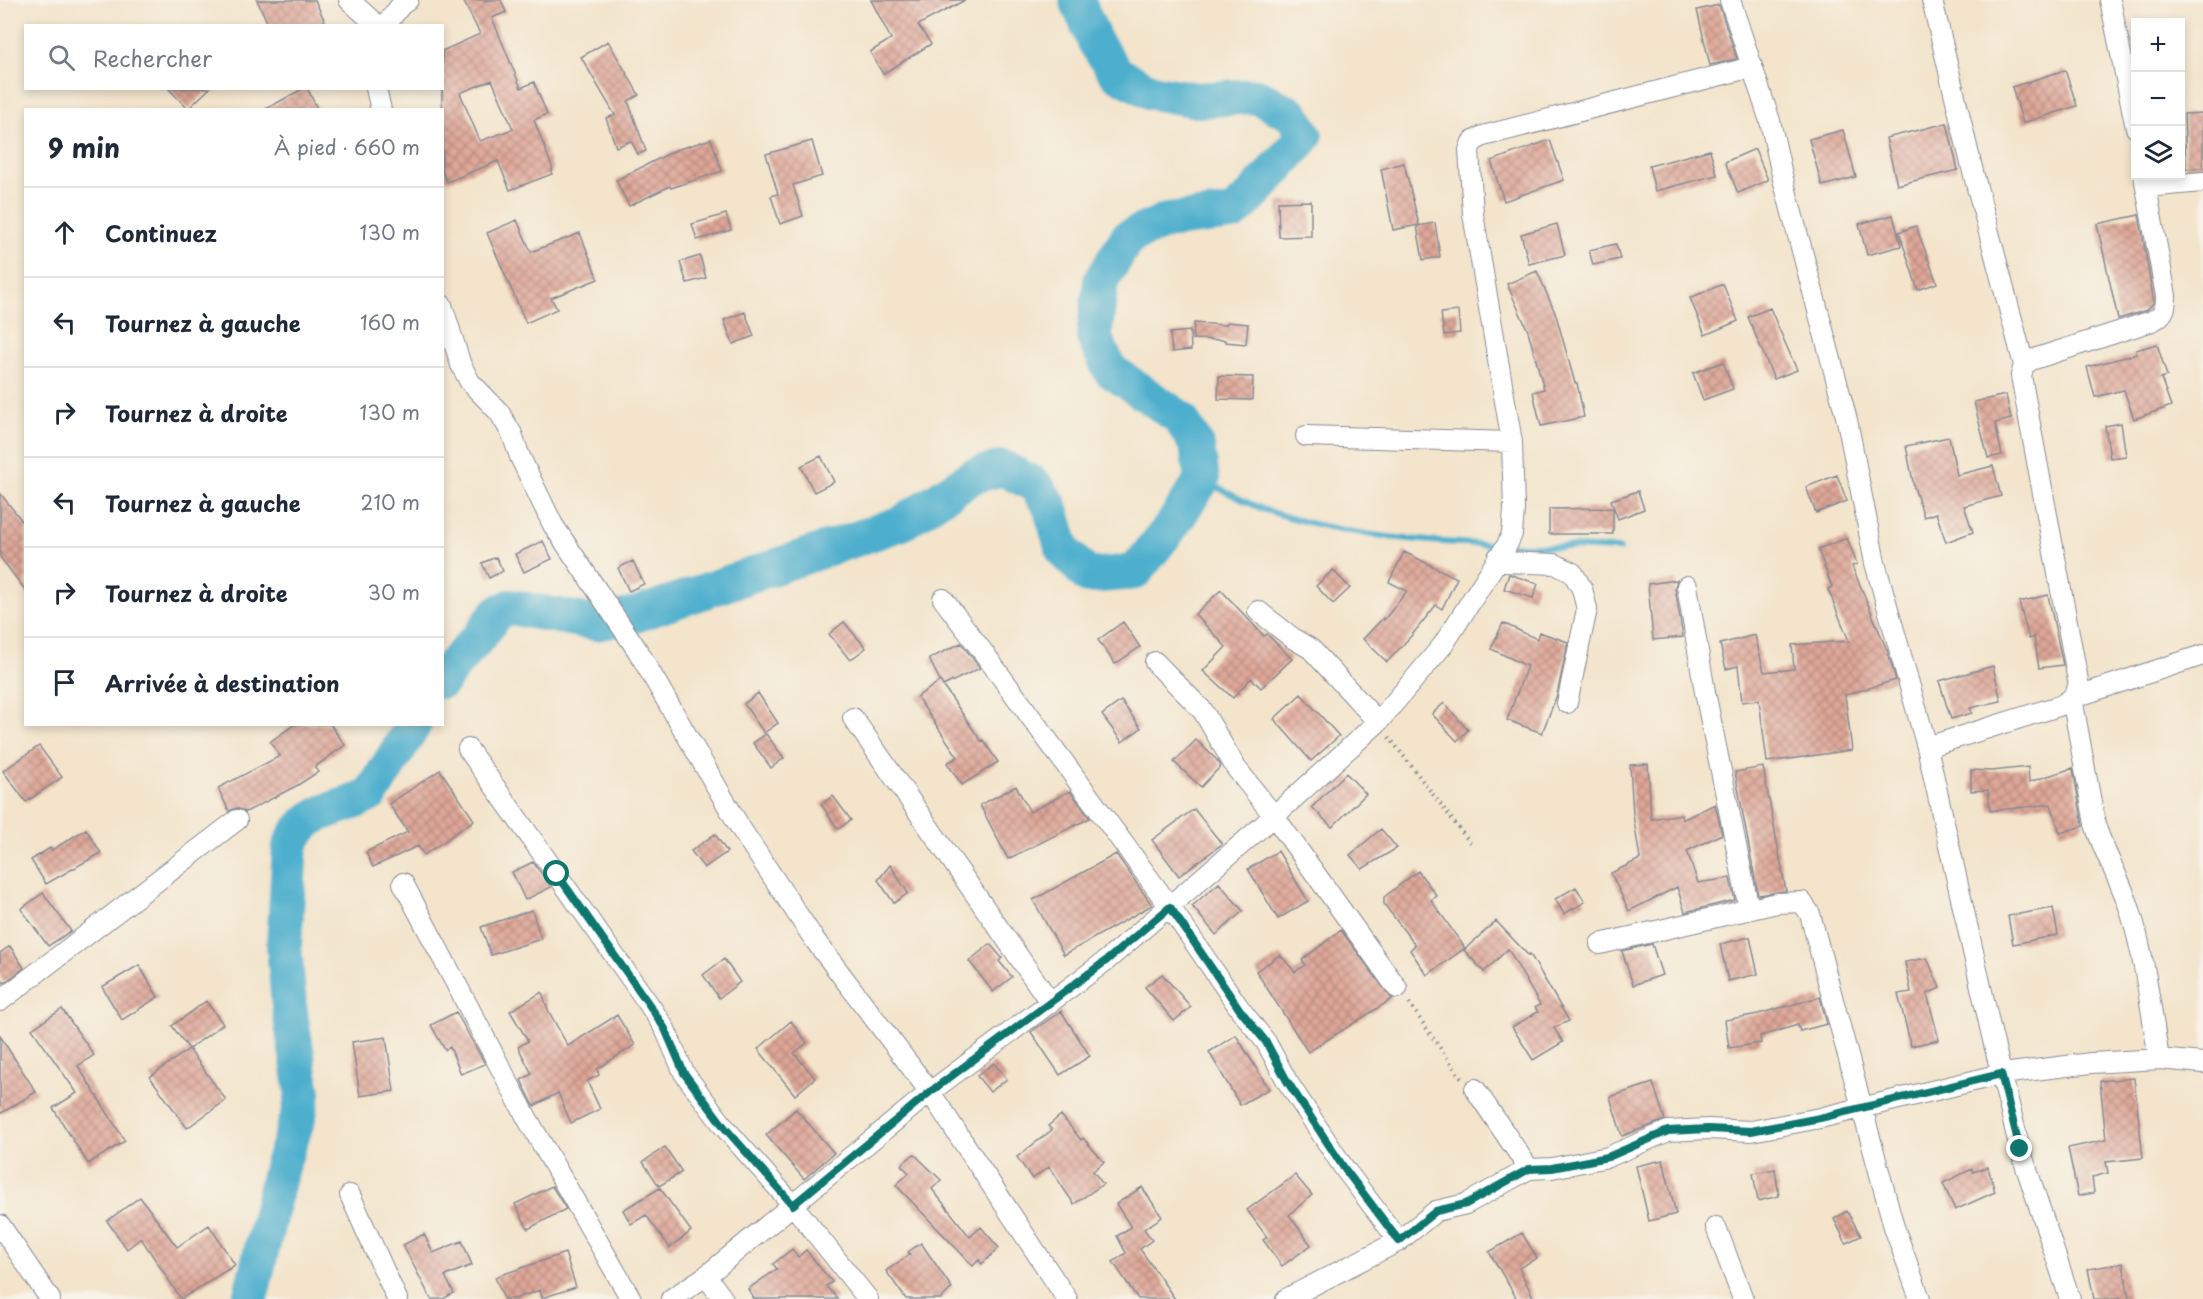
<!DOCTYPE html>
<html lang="fr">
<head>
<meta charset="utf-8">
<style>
  body { margin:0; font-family:"Playpen Sans",sans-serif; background:#f2f2f3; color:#1f2937 }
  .controls { position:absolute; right:18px; top:18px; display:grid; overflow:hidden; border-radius:0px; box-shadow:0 3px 9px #0003 }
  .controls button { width:54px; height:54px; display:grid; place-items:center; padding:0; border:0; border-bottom:2px solid #e0e1e3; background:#fff; color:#1f2937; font:30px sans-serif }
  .stop { position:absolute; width:18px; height:18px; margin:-14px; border:4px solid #0f766e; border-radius:50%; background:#fff }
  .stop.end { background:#0f766e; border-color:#fff; box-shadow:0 2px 6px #0008 }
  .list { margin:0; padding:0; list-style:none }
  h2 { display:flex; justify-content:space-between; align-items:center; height:78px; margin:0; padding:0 24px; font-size:26px }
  h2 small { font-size:20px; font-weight:400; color:#747a83 }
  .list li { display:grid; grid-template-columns:39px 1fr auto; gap:18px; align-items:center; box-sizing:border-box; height:90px; padding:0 24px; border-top:2px solid #e0e1e3 }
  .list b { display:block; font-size:22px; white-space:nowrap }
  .list em { font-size:20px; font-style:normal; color:#747a83 }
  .icon { flex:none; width:33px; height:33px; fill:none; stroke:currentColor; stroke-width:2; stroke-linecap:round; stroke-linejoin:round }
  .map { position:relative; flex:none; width:2203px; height:1299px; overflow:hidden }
  .search { position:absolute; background:#fff; box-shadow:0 3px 9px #0003; left:24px; top:24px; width:420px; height:66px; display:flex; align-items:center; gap:15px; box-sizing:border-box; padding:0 21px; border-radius:0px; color:#747a83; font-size:22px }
  .panel { position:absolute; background:#fff; box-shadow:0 3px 9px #0003; left:24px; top:108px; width:420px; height:618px; border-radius:0px }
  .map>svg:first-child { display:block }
</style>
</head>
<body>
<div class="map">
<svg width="2203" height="1299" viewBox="0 0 2203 1299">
  <defs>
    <pattern id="building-cross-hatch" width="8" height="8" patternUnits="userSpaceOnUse" patternTransform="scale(1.5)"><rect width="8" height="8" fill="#dfa798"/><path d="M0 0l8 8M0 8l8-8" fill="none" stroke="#b4887f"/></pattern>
  </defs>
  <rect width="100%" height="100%" fill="#f7f3e8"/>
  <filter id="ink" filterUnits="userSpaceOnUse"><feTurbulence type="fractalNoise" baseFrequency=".0167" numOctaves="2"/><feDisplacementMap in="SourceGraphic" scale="12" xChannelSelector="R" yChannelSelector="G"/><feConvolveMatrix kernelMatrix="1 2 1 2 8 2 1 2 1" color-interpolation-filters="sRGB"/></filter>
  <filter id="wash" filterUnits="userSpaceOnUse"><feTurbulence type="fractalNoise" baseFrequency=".008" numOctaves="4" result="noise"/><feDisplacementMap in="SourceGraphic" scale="24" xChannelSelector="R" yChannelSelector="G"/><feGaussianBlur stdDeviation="1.35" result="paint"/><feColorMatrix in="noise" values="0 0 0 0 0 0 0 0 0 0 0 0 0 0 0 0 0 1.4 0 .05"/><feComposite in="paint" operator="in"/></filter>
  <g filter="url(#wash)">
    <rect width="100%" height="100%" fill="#f3e4cb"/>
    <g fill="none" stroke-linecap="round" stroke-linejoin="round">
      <path stroke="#4eafcd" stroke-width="6" d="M 1202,480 C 1224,490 1246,503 1268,511 C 1380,548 1503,544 1620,549"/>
      <path stroke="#4eafcd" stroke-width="36" d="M 442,681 L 454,664 L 479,637 L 497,613 L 510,607 L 596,623 L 635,615 L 902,523 L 973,476 L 1003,468 L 1035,485 L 1050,506 L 1063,550 L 1088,576 L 1135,572 L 1173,524 L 1202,480 L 1197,446 L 1180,418 L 1110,370 L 1094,337 L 1101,281 L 1128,237 L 1166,221 L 1233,213 L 1250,198 L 1305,136 L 1293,115 L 1256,96 L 1197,100 L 1151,92 L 1116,73 L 1095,42 L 1077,0
        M 250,1299 L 281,1167 L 299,1115 L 303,1093 L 289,1006 L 284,946 L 290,846 C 307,806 338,813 371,794 L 414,724"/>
    </g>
    <g id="blocks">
      <path fill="url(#building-cross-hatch)" fill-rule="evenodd" d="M 257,0 L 315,0 L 327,26 L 269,26 Z
        M 463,0 L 501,0 L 506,12 L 492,18 L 521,88 L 534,82 L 547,114 L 534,120 L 552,167 L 552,174 L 510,190 L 498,161 L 447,182 L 442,171 L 442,51 L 480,34 ZM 492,80 L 513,129 L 480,141 L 460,93 Z
        M 871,0 L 965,0 L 918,25 L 931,44 L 883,74 L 870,52 L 891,39 Z
        M 1719,5 L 1737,59 L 1710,65 L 1697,10 Z
        M 608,41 L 639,95 L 628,101 L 646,151 L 638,154 L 631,141 L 616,147 L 606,118 L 615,115 L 581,57 Z
        M 2065,70 L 2077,106 L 2023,123 L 2012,87 Z
        M 168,88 L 210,88 L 188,109 Z
        M 304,88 L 307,88 L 318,110 L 264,110 Z
        M 2203,113 L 2203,168 L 2186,169 L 2184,114 Z
        M 1947,123 L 1958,170 L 1897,185 L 1886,138 Z
        M 1843,130 L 1856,177 L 1822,186 L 1809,139 Z
        M 711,139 L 722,171 L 671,188 L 670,186 L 629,206 L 616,180 L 676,150 Z
        M 1550,140 L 1564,180 L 1504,201 L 1491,161 Z
        M 812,141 L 822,176 L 793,185 L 803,216 L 780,224 L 771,196 L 778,194 L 766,154 Z
        M 1755,149 L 1768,180 L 1738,193 L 1725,162 Z
        M 1710,150 L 1717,175 L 1655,191 L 1649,166 Z
        M 1404,163 L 1419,225 L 1393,230 L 1381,169 Z
        M 1311,201 L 1311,236 L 1279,237 L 1278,202 Z
        M 726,214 L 731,230 L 697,240 L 692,224 Z
        M 1893,215 L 1901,246 L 1867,255 L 1859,224 Z
        M 2139,215 L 2154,303 L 2147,310 L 2118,319 L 2097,224 Z
        M 517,220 L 531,252 L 580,233 L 598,279 L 551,298 L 557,309 L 526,323 L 487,233 Z
        M 1435,223 L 1440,257 L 1423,260 L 1417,226 Z
        M 1557,224 L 1565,255 L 1529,264 L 1521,234 Z
        M 1916,226 L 1937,283 L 1918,290 L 1899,232 Z
        M 1616,244 L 1620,259 L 1593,265 L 1589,250 Z
        M 700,256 L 706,278 L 687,283 L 680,262 Z
        M 1537,271 L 1556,315 L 1575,383 L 1577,383 L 1584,417 L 1541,426 L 1533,392 L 1544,389 L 1528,331 L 1507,284 Z
        M 1723,284 L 1738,321 L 1705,335 L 1690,298 Z
        M 1770,308 L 1797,370 L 1774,379 L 1748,317 Z
        M 1458,311 L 1460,333 L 1444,335 L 1441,313 Z
        M 745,312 L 754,336 L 733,344 L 724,320 Z
        M 1227,322 L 1248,324 L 1246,344 L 1225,342 L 1225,340 L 1193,339 L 1194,323 L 1226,325 Z
        M 1190,331 L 1191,350 L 1172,352 L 1170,333 Z
        M 2157,344 L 2167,376 L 2161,378 L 2171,406 L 2134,419 L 2124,390 L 2095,397 L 2087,367 L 2137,354 L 2136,350 Z
        M 1723,362 L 1733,389 L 1703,400 L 1693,373 Z
        M 1219,376 L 1253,377 L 1252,400 L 1218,399 Z
        M 2006,395 L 2011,419 L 1995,423 L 2002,455 L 1988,458 L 1974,402 Z
        M 2121,423 L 2126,456 L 2110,458 L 2105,426 Z
        M 1949,437 L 1957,475 L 1993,466 L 2001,496 L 1964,506 L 1973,532 L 1946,542 L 1936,513 L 1924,517 L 1914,487 L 1906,446 Z
        M 821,456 L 834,482 L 814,492 L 801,466 Z
        M 1837,475 L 1847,501 L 1816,513 L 1806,487 Z
        M 1638,491 L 1644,509 L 1618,519 L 1611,500 Z
        M 0,493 L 26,526 L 26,591 L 0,557 Z
        M 1613,508 L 1613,534 L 1549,534 L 1549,509 Z
        M 1847,538 L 1857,564 L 1852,566 L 1887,650 L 1896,680 L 1845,695 L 1852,750 L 1767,762 L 1759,700 L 1742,702 L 1738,666 L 1726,669 L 1720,644 L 1755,635 L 1764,672 L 1794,669 L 1792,645 L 1849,641 L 1828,589 L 1832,587 L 1818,549 Z
        M 543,541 L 552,559 L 524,572 L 515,554 Z
        M 1404,552 L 1457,578 L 1442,609 L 1436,605 L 1412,635 L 1387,662 L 1363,639 L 1383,618 L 1384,620 L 1407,591 L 1389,582 Z
        M 496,557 L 503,571 L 489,578 L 482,563 Z
        M 633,561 L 644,584 L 629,591 L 618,568 Z
        M 1333,570 L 1350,588 L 1333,604 L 1316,586 Z
        M 1509,574 L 1538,584 L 1533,598 L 1504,589 Z
        M 1677,580 L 1675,588 L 1683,637 L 1653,640 L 1648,584 Z
        M 1221,590 L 1264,636 L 1267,634 L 1292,659 L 1261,688 L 1251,678 L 1233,698 L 1203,671 L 1226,647 L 1195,614 Z
        M 2048,595 L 2063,665 L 2039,668 L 2034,637 L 2029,639 L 2019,602 Z
        M 844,622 L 866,648 L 850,660 L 829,634 Z
        M 1123,622 L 1140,647 L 1115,664 L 1098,640 Z
        M 1503,623 L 1537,639 L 1539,632 L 1568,642 L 1557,695 L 1542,733 L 1507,720 L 1527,666 L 1491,649 Z
        M 961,643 L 980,668 L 943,686 L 929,659 Z
        M 1993,666 L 2001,701 L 1970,708 L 1972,713 L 1951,719 L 1939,681 Z
        M 940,681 L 981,741 L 983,740 L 998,762 L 962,785 L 947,763 L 958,757 L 917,697 Z
        M 758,693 L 778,723 L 764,733 L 744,704 Z
        M 1301,694 L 1339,736 L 1311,761 L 1274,719 Z
        M 1121,701 L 1141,728 L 1122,742 L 1102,715 Z
        M 1444,703 L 1468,730 L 1457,741 L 1432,714 Z
        M 295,724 L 330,724 L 345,745 L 315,767 L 318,772 L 298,785 L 246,812 L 236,808 L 229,811 L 218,788 L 280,756 L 270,742 Z
        M 766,734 L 784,758 L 771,768 L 753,743 Z
        M 1196,740 L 1217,760 L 1221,766 L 1201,787 L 1174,762 Z
        M 39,746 L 62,777 L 26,802 L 3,771 Z
        M 1648,764 L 1651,819 L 1681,814 L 1682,820 L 1715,804 L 1722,834 L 1687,851 L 1698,883 L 1730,878 L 1735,900 L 1685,912 L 1677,887 L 1629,911 L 1611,873 L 1640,859 L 1633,814 L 1630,765 Z
        M 1763,767 L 1786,891 L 1758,895 L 1735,772 Z
        M 2028,767 L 2029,782 L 2073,768 L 2083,826 L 2060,833 L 2051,804 L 1990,811 L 1988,790 L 1971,791 L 1971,770 L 1992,771 Z
        M 440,770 L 474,820 L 424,855 L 418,846 L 373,867 L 366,852 L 408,832 L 389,804 Z
        M 1346,773 L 1366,794 L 1332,827 L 1312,807 Z
        M 1016,786 L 1030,812 L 1070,791 L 1090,818 L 1008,859 L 980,805 Z
        M 833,796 L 851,820 L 838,829 L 821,804 Z
        M 1194,809 L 1222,844 L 1179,876 L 1152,840 Z
        M 86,829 L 101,853 L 46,884 L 31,860 L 50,848 L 52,850 Z
        M 1381,829 L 1397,848 L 1362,869 L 1350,855 Z
        M 715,834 L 727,852 L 704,868 L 691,851 Z
        M 1278,851 L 1308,901 L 1278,919 L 1248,869 Z
        M 1116,854 L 1152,905 L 1064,955 L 1033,900 Z
        M 533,862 L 551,887 L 525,900 L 512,872 Z
        M 890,865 L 908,893 L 894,903 L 878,880 Z
        M 1418,871 L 1437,896 L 1431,900 L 1465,948 L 1427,975 L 1410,950 L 1415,945 L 1384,904 L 1384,897 Z
        M 1219,883 L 1243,911 L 1216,935 L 1192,906 Z
        M 1576,887 L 1585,902 L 1564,914 L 1555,899 Z
        M 43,893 L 71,931 L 48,946 L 21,909 Z
        M 2053,908 L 2058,935 L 2013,944 L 2008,916 Z
        M 532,910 L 541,939 L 491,955 L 481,927 Z
        M 1496,921 L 1528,955 L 1530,954 L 1569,1021 L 1554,1028 L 1563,1042 L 1533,1060 L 1512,1027 L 1538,1012 L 1535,1007 L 1540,1005 L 1508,949 L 1484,972 L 1464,950 Z
        M 1341,930 L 1392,999 L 1308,1052 L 1256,971 L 1280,955 L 1295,972 L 1305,965 L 1302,960 Z
        M 1750,937 L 1758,974 L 1728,981 L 1720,944 Z
        M 990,944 L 1002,958 L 999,961 L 1012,977 L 993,992 L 969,961 Z
        M 1652,944 L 1662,975 L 1633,985 L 1622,951 Z
        M 10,946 L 24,968 L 4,983 L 0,977 L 0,953 Z
        M 1927,958 L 1940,988 L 1927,994 L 1939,1040 L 1911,1046 L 1898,994 L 1911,992 L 1905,962 Z
        M 724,959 L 740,982 L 719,998 L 703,975 Z
        M 139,965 L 158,997 L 122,1020 L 102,987 Z
        M 1162,974 L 1191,1007 L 1174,1021 L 1145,987 Z
        M 542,992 L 548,1010 L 568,1046 L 617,1015 L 635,1045 L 597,1069 L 599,1075 L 587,1081 L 600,1109 L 571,1123 L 558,1093 L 534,1106 L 521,1080 L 532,1074 L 518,1047 L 528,1041 L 510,1011 Z
        M 1820,997 L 1827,1024 L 1800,1031 L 1798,1025 L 1760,1036 L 1761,1043 L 1729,1048 L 1725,1020 L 1758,1014 Z
        M 206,1001 L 223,1024 L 189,1049 L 172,1026 Z
        M 62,1009 L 94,1055 L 78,1066 L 125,1141 L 88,1164 L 53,1108 L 77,1093 L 32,1029 Z
        M 1061,1011 L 1090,1056 L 1060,1075 L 1031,1032 Z
        M 456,1012 L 485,1064 L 461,1074 L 450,1047 L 445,1050 L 431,1025 Z
        M 791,1021 L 807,1043 L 794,1053 L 815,1078 L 795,1095 L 758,1049 Z
        M 1236,1035 L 1269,1089 L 1240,1105 L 1209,1052 Z
        M 0,1036 L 36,1092 L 0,1114 Z
        M 386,1037 L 394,1091 L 360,1096 L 352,1042 Z
        M 189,1049 L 226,1100 L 187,1128 L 150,1077 Z
        M 994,1063 L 1007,1079 L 990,1092 L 977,1076 Z
        M 2134,1078 L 2143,1158 L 2106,1162 L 2108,1173 L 2092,1177 L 2094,1193 L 2078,1196 L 2068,1148 L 2106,1140 L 2100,1081 Z
        M 1653,1083 L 1665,1120 L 1622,1136 L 1610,1097 Z
        M 796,1109 L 834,1153 L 804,1179 L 766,1135 Z
        M 1061,1115 L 1081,1140 L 1083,1138 L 1104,1162 L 1093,1171 L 1103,1184 L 1074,1204 L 1049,1167 L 1032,1179 L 1017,1157 L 1052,1130 L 1048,1126 Z
        M 665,1147 L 682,1172 L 659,1186 L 643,1162 Z
        M 914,1154 L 941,1180 L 932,1189 L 970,1237 L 981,1227 L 999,1248 L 982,1264 L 979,1260 L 973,1266 L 896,1185 L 909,1173 L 901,1165 Z
        M 1663,1160 L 1676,1214 L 1649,1221 L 1636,1166 Z
        M 1988,1167 L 1995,1192 L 1955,1210 L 1943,1183 L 1972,1169 L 1973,1172 Z
        M 1775,1169 L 1779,1196 L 1758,1201 L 1753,1173 Z
        M 1295,1175 L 1312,1195 L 1289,1215 L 1311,1245 L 1282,1266 L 1263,1240 L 1267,1237 L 1247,1210 Z
        M 552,1186 L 566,1209 L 528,1229 L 515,1204 Z
        M 1142,1187 L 1162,1217 L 1144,1229 L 1152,1240 L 1140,1249 L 1175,1299 L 1138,1299 L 1113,1262 L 1126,1253 L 1117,1236 L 1131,1227 L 1116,1204 Z
        M 660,1188 L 691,1231 L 670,1248 L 646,1215 L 631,1224 L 623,1210 Z
        M 140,1197 L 177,1247 L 209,1225 L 235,1265 L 181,1299 L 141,1238 L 127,1249 L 107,1221 Z
        M 1847,1211 L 1861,1236 L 1846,1243 L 1834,1219 Z
        M 1522,1233 L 1537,1258 L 1519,1268 L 1534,1299 L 1517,1299 L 1489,1252 Z
        M 424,1234 L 433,1253 L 462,1241 L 472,1265 L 445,1276 L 454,1293 L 443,1299 L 431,1299 L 403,1245 Z
        M 921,1243 L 952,1288 L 941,1299 L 906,1299 L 886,1271 L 910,1254 L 908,1252 Z
        M 792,1249 L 798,1257 L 806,1250 L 832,1282 L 826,1286 L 838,1299 L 754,1299 L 748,1289 L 777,1269 L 773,1264 Z
        M 565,1253 L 576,1287 L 542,1298 L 540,1290 L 514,1299 L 504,1299 L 495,1277 Z
        M 2123,1263 L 2129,1299 L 2094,1299 L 2088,1269 Z"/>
    </g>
  </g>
  <g filter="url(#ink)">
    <use href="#blocks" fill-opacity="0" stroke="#878a94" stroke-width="1.5"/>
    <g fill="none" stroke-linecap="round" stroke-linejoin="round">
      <defs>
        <path id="street" d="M 349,0 L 378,26
          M 1730,0 L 1770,121 L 1783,179 L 1847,420 L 1875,563 L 1927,747 L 1992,1036 L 2020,1149 L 2070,1299
          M 2110,0 L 2136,128
          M 385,26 L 401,5 L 408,0
          M 376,88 L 381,110
          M 2146,187 L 2203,182
          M 442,305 L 461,365 L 470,382 L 499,412 L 512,434 L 520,457 L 553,525 L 638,651 L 741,829 L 814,939 L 930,1092 L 1067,1299
          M 2024,365 L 2031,360 L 2152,321 C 2164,315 2166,309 2166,296 L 2144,176
          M 1306,436 L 1512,442
          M 1498,557 L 1505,562 L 1555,564 L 1573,573 L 1582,589 L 1587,609 L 1567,703
          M 1687,586 L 1705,692 L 1749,909
          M 943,599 L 986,656 L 1170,907 L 1240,1009 L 1266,1042 L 1287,1081 L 1344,1168 L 1399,1241
          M 1258,611 L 1294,639 L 1311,649 L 1378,722
          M 1155,662 L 1203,711 L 1236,768 L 1274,816 L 1397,988
          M 853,718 L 1050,1002
          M 1927,747 L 2062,705 L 2072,698 L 2079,686 L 2021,376 L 2024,365 L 1973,172 L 1932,0
          M 468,749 L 648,1003 L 665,1029 L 684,1073 L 725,1128 L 793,1205 L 868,1299
          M 403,883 L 527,1118 L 631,1299
          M 1600,944 L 1777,903 L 1802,902 L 1810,914 L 1894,1227 L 1920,1299
          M 0,1001 L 237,820
          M 2159,1059 C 2151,1010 2145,958 2130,910 C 2121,880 2104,854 2095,824 L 2072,698 L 2203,655
          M 1475,1089 L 1529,1169
          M 350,1195 L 397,1299
          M 0,1225 L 50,1299
          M 1716,1227 L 1743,1299
          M 706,1276 L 723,1299
          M 671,1299 L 706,1276 L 930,1092 L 1107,960 L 1274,816 L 1378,722 L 1443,645 L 1507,545 L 1512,534 L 1514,510 L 1512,442 L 1473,214 L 1469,150 L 1472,142 L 1483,136 L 1752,67
          M 1286,1299 L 1399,1241 L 1436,1211 L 1466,1204 L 1529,1169 L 1552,1168 L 1608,1157 L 1668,1131 L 1708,1129 L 1751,1131 L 1820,1118 L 2002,1074 L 2091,1063 L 2159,1059 L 2203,1063"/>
      </defs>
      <use href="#street" stroke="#878a94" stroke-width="22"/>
      <path stroke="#878a94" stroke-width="4" stroke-dasharray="1.5 4.5" stroke-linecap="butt" d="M 1389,737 L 1471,844
        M 1409,1003 L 1461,1078"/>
      <use href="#street" stroke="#fff" stroke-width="20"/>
    </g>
  </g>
  <g fill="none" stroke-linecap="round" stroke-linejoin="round" filter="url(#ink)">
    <path stroke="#0f766e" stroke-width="8" d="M 557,874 L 648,1003 L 665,1029 L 684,1073 L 725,1128 L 793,1205 L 930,1092 L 1107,960 L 1170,907 L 1240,1010 L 1266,1042 L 1287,1081 L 1344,1168 L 1399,1241 L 1436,1211 L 1466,1204 L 1529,1169 L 1552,1168 L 1608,1157 L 1668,1131 L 1708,1129 L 1751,1131 L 1820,1118 L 2001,1074 L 2020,1149"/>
  </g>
</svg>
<div class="controls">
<button>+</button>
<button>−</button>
<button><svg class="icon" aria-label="layers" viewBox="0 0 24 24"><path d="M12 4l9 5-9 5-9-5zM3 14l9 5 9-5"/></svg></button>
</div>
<div class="stop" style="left:557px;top:874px"></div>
<div class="stop end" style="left:2020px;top:1149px"></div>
<div class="search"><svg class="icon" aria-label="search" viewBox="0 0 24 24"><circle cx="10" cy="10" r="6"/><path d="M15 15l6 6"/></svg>Rechercher</div>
<section class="panel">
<h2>9 min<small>À pied · 660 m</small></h2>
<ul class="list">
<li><svg class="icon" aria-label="ahead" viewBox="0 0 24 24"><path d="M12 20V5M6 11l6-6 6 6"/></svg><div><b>Continuez</b></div><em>130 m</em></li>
<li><svg class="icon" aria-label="left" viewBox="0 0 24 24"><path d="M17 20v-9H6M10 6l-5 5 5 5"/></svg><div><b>Tournez à gauche</b></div><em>160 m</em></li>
<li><svg class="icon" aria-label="right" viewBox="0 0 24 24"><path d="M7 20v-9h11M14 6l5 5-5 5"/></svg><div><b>Tournez à droite</b></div><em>130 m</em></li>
<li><svg class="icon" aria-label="left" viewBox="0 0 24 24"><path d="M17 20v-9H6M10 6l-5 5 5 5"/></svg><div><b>Tournez à gauche</b></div><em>210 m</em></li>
<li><svg class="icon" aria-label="right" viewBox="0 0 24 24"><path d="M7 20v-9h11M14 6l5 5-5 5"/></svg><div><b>Tournez à droite</b></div><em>30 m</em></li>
<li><svg class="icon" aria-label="arrive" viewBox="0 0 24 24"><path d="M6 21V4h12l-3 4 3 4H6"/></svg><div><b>Arrivée à destination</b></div></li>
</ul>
</section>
</div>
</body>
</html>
